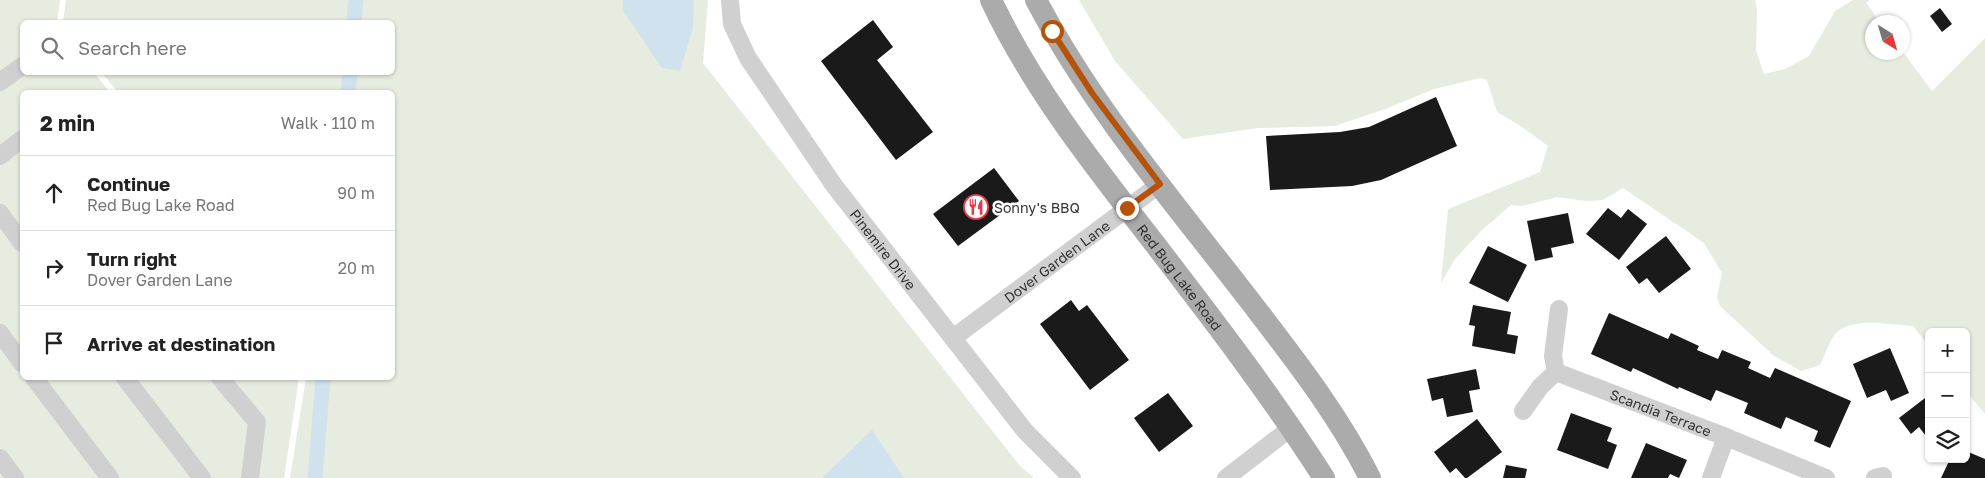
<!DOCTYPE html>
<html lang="en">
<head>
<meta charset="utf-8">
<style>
  body { margin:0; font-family:"Golos Text",sans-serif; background:#f2f2f2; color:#222 }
  .controls { position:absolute; right:15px; bottom:15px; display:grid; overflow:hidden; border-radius:8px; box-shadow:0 1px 4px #0004 }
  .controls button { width:45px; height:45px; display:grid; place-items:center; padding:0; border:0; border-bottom:1px solid #e0e0e0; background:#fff; color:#222; font:25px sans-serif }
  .compass { position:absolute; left:1865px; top:15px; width:45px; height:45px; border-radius:50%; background:#fff; box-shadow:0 1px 4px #0004; rotate:143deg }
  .stop { position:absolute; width:15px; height:15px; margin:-11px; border:4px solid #b45309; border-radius:50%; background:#fff }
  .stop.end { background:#b45309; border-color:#fff; box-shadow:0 1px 5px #0008 }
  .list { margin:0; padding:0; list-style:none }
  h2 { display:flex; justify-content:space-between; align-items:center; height:65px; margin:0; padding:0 20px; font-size:21px }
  h2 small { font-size:16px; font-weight:400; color:#767676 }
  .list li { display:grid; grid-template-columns:32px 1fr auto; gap:15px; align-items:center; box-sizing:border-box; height:75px; padding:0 20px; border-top:1px solid #e0e0e0 }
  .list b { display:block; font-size:19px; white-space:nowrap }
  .list p { margin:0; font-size:16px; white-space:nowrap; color:#767676 }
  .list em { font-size:16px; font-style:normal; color:#767676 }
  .icon { flex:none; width:28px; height:28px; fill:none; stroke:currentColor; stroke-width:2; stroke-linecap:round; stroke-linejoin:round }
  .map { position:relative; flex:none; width:1985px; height:478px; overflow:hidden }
  .search { position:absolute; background:#fff; box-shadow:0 1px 4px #0004; left:20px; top:20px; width:375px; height:55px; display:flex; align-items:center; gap:12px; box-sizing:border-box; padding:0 18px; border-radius:8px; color:#767676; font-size:19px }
  .panel { position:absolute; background:#fff; box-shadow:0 1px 4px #0004; left:20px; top:90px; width:375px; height:290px; border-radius:8px }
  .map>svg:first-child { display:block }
</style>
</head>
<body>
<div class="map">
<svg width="1985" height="478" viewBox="0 0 1985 478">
  <rect width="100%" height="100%" fill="#fff"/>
  <path fill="#e6ecdf" d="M 0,0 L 60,0 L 57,22 L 22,22 L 22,72 L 94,73 L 110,92 L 22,92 L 22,378 L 299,378 L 284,478 L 0,478 Z
    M 66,0 L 708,0 L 703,63 L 1020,466 L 1034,478 L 290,478 L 306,378 L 392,378 L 392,92 L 118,92 L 102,73 L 392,72 L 392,22 L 63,22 Z
    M 1079,0 L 1755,0 L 1757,10 L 1756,51 L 1764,74 L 1785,69 L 1809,56 L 1835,11 L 1853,0 L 1869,0 L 1866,3 L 1880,22 L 1872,22 L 1872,52 L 1903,52 L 1932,91 L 1985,38 L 1985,414 L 1966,391 L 1966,332 L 1929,332 L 1929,346 L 1913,326 C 1890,325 1854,316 1836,333 C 1830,339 1824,357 1820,365 L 1801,371 L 1774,356 L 1720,306 L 1717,297 L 1722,273 L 1704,243 L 1623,188 L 1603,200 L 1586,201 L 1557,197 L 1522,206 L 1511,205 L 1481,231 L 1455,259 L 1441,283 L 1448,209 L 1540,172 L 1548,146 L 1519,125 L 1497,112 L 1487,80 L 1480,78 L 1434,89 L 1388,108 L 1335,126 L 1258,128 L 1183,139 L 1115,61 Z"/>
  <path fill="#cfe2ee" d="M 623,0 L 694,0 L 693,27 L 680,71 L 662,68 L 623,10 Z
    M 872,430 L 904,478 L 822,478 Z"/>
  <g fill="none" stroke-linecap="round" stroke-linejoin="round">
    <path stroke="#cfe2ee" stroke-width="15" d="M 354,22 L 356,0
      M 348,92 L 350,72
      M 315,478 L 323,378"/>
  </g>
  <path fill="#1a1a1a" d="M 1940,8 L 1952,24 L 1942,32 L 1930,16 Z
    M 873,20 L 893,47 L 877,60 L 933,132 L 896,160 L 821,61 Z
    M 1436,97 L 1457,146 L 1381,180 L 1352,186 L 1270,190 L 1266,136 L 1340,132 L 1369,127 Z
    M 994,168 L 1019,201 L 958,246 L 933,214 Z
    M 1608,208 L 1621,218 L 1628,209 L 1647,224 L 1619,260 L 1586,234 Z
    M 1568,213 L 1574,243 L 1551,248 L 1553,257 L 1535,261 L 1527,221 Z
    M 1666,236 L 1691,269 L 1659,293 L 1647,278 L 1639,284 L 1626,267 Z
    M 1488,246 L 1527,265 L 1508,302 L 1469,283 Z
    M 1071,300 L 1079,311 L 1087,305 L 1129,360 L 1090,390 L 1040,324 Z
    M 1473,305 L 1511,312 L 1507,334 L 1518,336 L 1515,354 L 1472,346 L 1475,326 L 1469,325 Z
    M 1609,313 L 1668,339 L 1671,333 L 1699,346 L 1697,350 L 1718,359 L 1722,350 L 1751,362 L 1748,368 L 1770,378 L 1775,368 L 1851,401 L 1830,448 L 1814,441 L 1818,431 L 1786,417 L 1781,429 L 1744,413 L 1748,403 L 1716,390 L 1711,401 L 1679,387 L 1678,389 L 1633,368 L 1631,372 L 1591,354 Z
    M 1890,348 L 1909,393 L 1891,401 L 1886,390 L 1867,398 L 1853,364 Z
    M 1476,369 L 1480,389 L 1469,391 L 1473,412 L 1447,417 L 1443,398 L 1432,401 L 1427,379 Z
    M 1168,393 L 1193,426 L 1159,452 L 1134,418 Z
    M 1929,395 L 1929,440 L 1919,427 L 1911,434 L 1899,418 Z
    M 1571,413 L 1612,428 L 1607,441 L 1617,445 L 1608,469 L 1557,450 Z
    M 1477,419 L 1502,452 L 1467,478 L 1465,478 L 1456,468 L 1450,473 L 1434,452 Z
    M 1646,443 L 1687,460 L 1679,478 L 1670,474 L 1668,478 L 1631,478 Z
    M 1966,451 L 1985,459 L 1985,478 L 1941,478 L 1950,459 L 1966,459 Z
    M 1506,465 L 1527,469 L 1525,478 L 1503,478 Z"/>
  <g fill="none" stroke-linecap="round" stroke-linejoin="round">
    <g stroke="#d0d0d0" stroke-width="18">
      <path id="s1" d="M 730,0 L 732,24 L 748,58 L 833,184 L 1025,431 L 1072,478"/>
      <path d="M 0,82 L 22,66"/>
      <path d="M 0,156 L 22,139"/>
      <path d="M 0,213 L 22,243"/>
      <path id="s2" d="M 1559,309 L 1553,356 L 1556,372 L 1726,437 L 1826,478"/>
      <path d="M 0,333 L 22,363"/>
      <path id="s3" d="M 953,338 L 1160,184"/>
      <path d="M 34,378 L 110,478"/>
      <path d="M 125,378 L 202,478"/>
      <path d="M 220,378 L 257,422 L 250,478"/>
      <path d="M 1523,411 L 1540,387 L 1556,372"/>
      <path d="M 0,458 L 15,478"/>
      <path d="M 1226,478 L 1292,427"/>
      <path d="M 1711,478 L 1726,437"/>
      <path d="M 1875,478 L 1883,476"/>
    </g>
    <g stroke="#ababab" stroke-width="22">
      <path id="s4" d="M 991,0 C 1032,87 1092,163 1151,239 C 1211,317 1271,395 1324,478"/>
      <path d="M 1036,0 C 1096,114 1183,213 1260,314 C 1300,366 1341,420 1370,478"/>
    </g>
  </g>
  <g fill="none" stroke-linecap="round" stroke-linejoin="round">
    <path stroke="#b45309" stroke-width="6" d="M 1052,31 L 1092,93 L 1160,184 L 1127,208"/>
  </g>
  <defs>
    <symbol id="restaurant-ring" viewBox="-11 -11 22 22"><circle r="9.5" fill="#fff" stroke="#e63946" stroke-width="1.5"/><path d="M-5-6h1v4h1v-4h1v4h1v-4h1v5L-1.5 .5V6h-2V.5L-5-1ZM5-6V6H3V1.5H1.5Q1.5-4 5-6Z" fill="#e63946"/></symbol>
  </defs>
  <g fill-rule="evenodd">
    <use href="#restaurant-ring" x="962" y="193" width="28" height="28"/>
  </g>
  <g text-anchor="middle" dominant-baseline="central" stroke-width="5" stroke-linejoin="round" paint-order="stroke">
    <g font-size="14" fill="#333" stroke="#fff" text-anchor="start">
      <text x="994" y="207">Sonny's BBQ</text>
    </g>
    <g font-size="14" fill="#333" stroke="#fff">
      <text stroke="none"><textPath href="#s1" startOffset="296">Pinemire Drive</textPath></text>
      <text stroke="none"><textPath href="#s3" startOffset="129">Dover Garden Lane</textPath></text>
      <text stroke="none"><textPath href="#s4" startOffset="336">Red Bug Lake Road</textPath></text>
      <text stroke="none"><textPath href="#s2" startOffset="176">Scandia Terrace</textPath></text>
    </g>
  </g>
</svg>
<div class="controls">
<button>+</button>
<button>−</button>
<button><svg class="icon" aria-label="layers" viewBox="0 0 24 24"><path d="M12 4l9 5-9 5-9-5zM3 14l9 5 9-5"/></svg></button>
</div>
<svg class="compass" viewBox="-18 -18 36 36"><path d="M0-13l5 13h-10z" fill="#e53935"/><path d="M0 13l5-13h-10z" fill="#767676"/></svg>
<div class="stop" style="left:1052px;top:31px"></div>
<div class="stop end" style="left:1127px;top:208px"></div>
<div class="search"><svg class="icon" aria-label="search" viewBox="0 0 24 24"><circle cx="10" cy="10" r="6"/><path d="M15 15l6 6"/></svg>Search here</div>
<section class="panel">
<h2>2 min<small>Walk · 110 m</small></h2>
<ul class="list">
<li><svg class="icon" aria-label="ahead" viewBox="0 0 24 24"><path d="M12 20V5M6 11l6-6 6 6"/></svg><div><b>Continue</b><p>Red Bug Lake Road</p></div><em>90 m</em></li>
<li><svg class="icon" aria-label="right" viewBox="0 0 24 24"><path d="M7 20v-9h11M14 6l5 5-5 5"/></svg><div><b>Turn right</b><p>Dover Garden Lane</p></div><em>20 m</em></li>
<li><svg class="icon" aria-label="arrive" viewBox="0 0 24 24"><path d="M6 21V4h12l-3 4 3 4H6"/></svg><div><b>Arrive at destination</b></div></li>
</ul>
</section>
</div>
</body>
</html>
